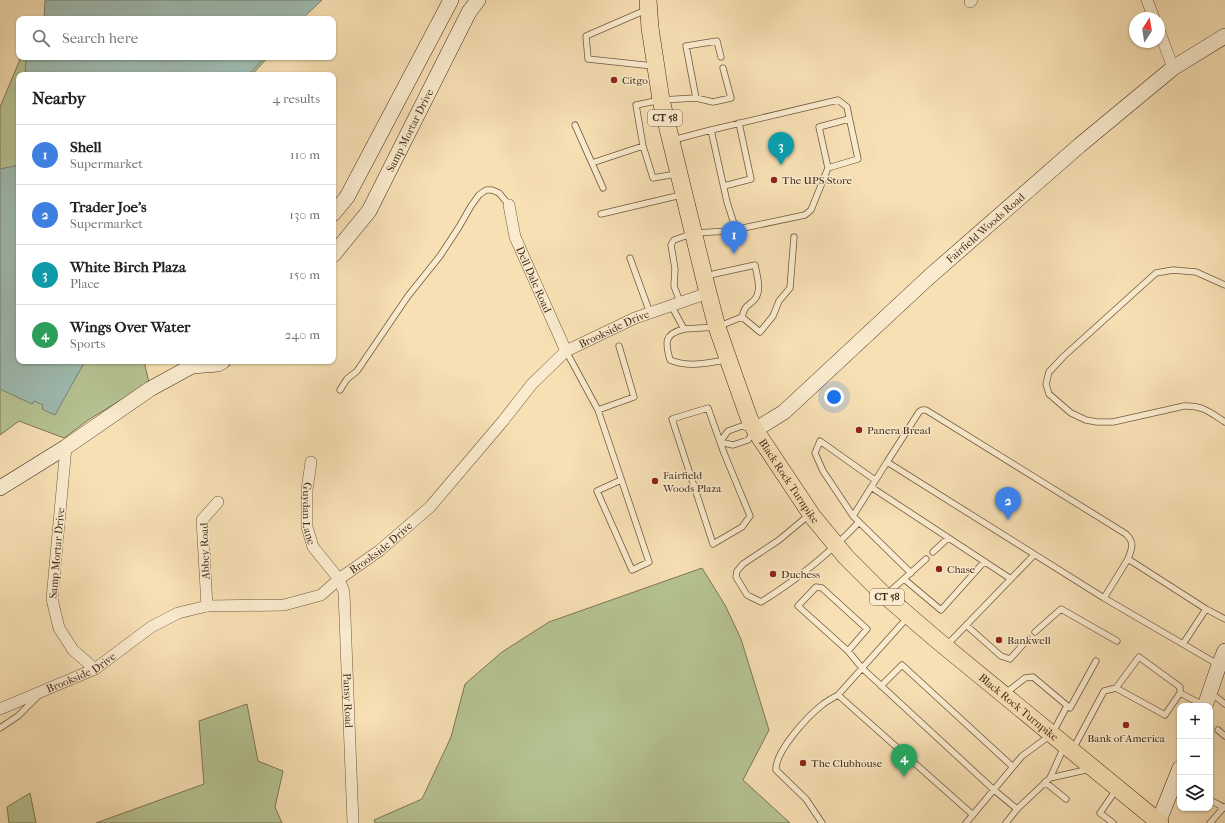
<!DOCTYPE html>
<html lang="en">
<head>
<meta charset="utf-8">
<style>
  body { margin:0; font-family:"IM FELL French Canon",serif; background:#f6f6f6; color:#222 }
  .controls { position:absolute; right:12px; bottom:12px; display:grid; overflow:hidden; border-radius:8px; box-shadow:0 1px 3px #0004 }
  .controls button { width:36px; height:36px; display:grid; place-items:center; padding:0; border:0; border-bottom:1px solid #e0e0e0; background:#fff; color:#222; font:20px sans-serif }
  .compass { position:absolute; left:1129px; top:12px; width:36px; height:36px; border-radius:50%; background:#fff; box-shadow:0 1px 3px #0004; rotate:12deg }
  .you { position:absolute; left:834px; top:397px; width:14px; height:14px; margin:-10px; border:3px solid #fff; border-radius:50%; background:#1a73e8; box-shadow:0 0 0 6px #1a73e833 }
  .badge { display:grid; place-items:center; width:26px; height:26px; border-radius:50%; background:#8f2418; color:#fff; font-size:13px; font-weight:700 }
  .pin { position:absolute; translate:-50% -33px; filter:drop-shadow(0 1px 2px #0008) }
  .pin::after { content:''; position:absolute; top:21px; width:14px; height:12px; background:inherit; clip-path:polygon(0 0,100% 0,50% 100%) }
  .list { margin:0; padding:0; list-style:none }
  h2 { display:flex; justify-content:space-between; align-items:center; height:52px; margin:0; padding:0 16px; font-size:17px }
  h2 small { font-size:13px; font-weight:400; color:#767676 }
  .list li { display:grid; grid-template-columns:26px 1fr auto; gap:12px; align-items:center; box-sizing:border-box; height:60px; padding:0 16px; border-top:1px solid #e0e0e0 }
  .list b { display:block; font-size:15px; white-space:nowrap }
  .list p { margin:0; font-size:13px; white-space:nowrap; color:#767676 }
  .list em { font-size:13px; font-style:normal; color:#767676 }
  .icon { flex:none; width:22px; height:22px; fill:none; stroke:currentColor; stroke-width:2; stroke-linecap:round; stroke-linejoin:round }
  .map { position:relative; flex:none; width:1225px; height:823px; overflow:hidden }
  .search { position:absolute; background:#fff; box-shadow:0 1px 3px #0004; left:16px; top:16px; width:320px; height:44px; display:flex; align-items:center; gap:10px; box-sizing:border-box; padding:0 14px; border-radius:8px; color:#767676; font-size:15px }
  .panel { position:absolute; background:#fff; box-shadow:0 1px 3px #0004; left:16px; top:72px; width:320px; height:292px; border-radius:8px }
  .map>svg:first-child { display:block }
</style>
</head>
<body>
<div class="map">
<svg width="1225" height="823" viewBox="0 0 1225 823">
  <rect width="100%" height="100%" fill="#f7e0b4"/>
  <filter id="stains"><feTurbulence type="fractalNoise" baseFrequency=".005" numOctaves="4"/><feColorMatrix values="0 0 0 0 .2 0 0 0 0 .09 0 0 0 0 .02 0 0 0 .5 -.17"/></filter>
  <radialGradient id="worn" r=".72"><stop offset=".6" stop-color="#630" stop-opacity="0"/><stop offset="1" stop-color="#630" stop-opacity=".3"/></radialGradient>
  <path fill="#b6c392" stroke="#7d7655" d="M 21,57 L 268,57 L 252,75 L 19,75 L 19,361 L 144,361 L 149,383 L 88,420 L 64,438 L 19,421 L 0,435 L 0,107 Z
    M 702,568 L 725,605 L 741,639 L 769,730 L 743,780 L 790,823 L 375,823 L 374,820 L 422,799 L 451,737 L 465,684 L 502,652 L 549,622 Z
    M 247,704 L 258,761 L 283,771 L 275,807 L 282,823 L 96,823 L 204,784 L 199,721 Z
    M 30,793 L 36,823 L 9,823 L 7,807 Z"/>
  <path fill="#9ebcb3" stroke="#7a8275" d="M 45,0 L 322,0 L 302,19 L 44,19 Z
    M 26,57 L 265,57 L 249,75 L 25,75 Z
    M 19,165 L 19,361 L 85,361 L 55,415 L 42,409 L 43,405 L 34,401 L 32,404 L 0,389 L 0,169 Z"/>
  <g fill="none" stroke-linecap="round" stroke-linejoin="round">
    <defs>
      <path id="lane" d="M 646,10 L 586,36 L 588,59 L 653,66
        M 696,98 L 686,46 L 717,41 L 721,57
        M 575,125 L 603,188
        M 711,130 L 727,202 L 736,230
        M 673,140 L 711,130 L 838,100 L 847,107 L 858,159 L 828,168 L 811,210 L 805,215 L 729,231 L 694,233 L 674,240 L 671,245 L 675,269 L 674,286 L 680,302
        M 592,163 L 643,146
        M 828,168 L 819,127 L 849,119
        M 676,174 L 653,178 L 643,146 L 636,105 L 661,100 L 696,98 L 713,102 L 731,98 L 723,68
        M 724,186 L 751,179 L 739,123
        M 601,214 L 681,195
        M 630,258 L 650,313
        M 705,276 L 755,265 C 757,276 762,290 755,299 C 747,308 746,303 742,317
        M 1225,285 L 1196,272 L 1173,270 L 1156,273 L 1064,356 L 1049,372 L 1046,384 L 1049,394 L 1071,413 L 1086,420 L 1097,422 L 1113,422 L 1184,406 C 1203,405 1211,413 1225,422
        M 671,305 L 684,329 L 717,327 L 742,317 L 760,332 L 773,316 L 779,301 L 790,288 L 794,237
        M 684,329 C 664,334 665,342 670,360 C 690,368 706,363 726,360
        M 566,351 L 598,410 L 649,562 L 632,570 L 597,491 L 621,480
        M 340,390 L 347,379 L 357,371 L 408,296 L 440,256 L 459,227 L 471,206 L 479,195 L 486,190 L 492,190 L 499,193 L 509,205
        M 708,408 L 724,453 L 750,516 L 742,527 L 713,544 L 672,419 Z
        M 598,410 L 634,397 L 619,346
        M 742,426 L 755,430 L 748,440 L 733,445 L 720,442 L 728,431 Z
        M 887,462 L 919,412 L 922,410 L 926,410 L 1126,534 C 1135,543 1132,548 1128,559
        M 871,487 L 1011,579
        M 809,515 L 779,540 L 743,564 L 737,571 L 736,577 L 747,595 L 761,602 C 798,579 829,554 859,522 L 853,516 L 887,462 L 1104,598 L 1219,665
        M 853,516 L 823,471 L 815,453 L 820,441 L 875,480
        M 859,522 L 911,573
        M 933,552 L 948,538
        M 904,579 L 941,610 L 984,562
        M 887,594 L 926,559
        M 1104,598 L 1128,559 L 1206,609 L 1183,644
        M 1206,609 L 1225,619
        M 907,618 L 838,695 L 973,815
        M 966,625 L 1001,656 L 1010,659 L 1028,639
        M 1035,632 L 1061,609 L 1117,641
        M 947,645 L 1034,555
        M 848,651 L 867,629 L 822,588 L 816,587 L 798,606 L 848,651 L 862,668 L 994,790 L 1017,809
        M 881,686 L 902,665 L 1013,767
        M 1006,693 L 1025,678 L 1033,677 L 1070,708 L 1096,661
        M 1180,693 L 1165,715 L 1116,688 L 1139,657 L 1180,687 L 1180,693 L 1205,706
        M 1211,693 L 1225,704
        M 0,728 L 18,716 L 38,696
        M 1218,730 L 1225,736
        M 1073,749 L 1104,691 L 1116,688
        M 1050,778 L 1090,769
        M 1045,782 L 1066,799
        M 1210,800 L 1225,808
        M 822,823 L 806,799 L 776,770 C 775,751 808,716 822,705 C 827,701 833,698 838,695
        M 966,823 L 1022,756 L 1052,734 L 1067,706
        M 1006,823 L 1017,809 L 1050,778 L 1064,747
        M 1113,823 L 1100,813 L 1116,790
        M 1210,823 L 1224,807"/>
      <g id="street">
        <path d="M 1147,0 L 1154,18"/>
        <path d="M 970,2 L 972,0"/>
        <path d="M 1159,30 L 1173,68"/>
        <path id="s1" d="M 509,205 L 515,237 L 566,351"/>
        <path d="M 66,447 L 52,599 L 59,628 L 73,650 L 95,669"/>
        <path id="s2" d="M 311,462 L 307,490 L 307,527 L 313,547 L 339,579 L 344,592 L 353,823"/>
        <path d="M 207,606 L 202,520 L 218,502"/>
        <path id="s3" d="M 0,709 L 95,669 L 151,627 L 178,613 L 207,606 L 284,605 L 321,595 L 339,579 L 379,551 L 430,507 L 503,421 L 532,384 L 566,351 L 635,318 L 708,293"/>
      </g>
      <g id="secondary">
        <path d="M 333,214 L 347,197 L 451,0"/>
        <path id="s4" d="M 333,255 L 369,211 L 469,12 L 478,0"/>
        <path d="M 192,366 L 218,364 L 223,361"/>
        <path id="s5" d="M 755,430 L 784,412 L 929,277 L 1080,145 L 1173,68 L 1225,36"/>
        <path d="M 0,488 L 66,447 L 150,389 L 192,366 L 197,361"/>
        <path d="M 1205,706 L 1219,665 L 1225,651"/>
        <path d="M 1158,823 L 1180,768"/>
      </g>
      <g id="primary">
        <path id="s6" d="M 648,0 L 650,28 L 661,100 L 708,293 L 717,327 L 733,373 L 749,418 L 755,430 L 813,517 L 846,557 L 881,592 L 937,640 L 1160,823"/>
      </g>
    </defs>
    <use href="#lane" stroke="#71583f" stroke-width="7"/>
    <use href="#street" stroke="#71583f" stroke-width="12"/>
    <use href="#secondary" stroke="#442a18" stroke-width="16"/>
    <use href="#primary" stroke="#442a18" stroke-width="18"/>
    <use href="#lane" stroke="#faebce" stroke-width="5.5"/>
    <use href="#street" stroke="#faebce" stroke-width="11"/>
    <use href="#secondary" stroke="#faebce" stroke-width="15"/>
    <use href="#primary" stroke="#f7e0b4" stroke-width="17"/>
  </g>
  <g fill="#8f2418" stroke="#faebce" stroke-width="1.5">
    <circle cx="614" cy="80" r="4"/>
    <circle cx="774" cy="180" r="4"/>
    <circle cx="859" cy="430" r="4"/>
    <circle cx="655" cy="481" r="4"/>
    <circle cx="939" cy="569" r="4"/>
    <circle cx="773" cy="574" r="4"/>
    <circle cx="999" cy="640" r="4"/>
    <circle cx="1126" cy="725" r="4"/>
    <circle cx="803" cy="763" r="4"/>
  </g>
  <g text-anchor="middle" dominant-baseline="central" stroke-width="3" stroke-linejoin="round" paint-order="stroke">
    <g fill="#faebce" stroke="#7b644f" stroke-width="1">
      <rect x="648" y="110" width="34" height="16" rx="3"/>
      <rect x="870" y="589" width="34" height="16" rx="3"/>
    </g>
    <g font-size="10" font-weight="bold" fill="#442a18">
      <text x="665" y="118">CT 58</text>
      <text x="887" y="597">CT 58</text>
    </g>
    <g font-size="11" fill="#442a18" stroke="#faebce" text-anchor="start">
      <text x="622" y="80">Citgo</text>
      <text x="782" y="180">The UPS Store</text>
      <text x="867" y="430">Panera Bread</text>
      <text x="663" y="475">Fairfield<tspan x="663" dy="13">Woods Plaza</tspan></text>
      <text x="947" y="569">Chase</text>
      <text x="781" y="574">Duchess</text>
      <text x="1007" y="640">Bankwell</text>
      <text x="1126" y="738" text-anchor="middle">Bank of America</text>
      <text x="811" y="763">The Clubhouse</text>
    </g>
    <g font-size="11" fill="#442a18" stroke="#faebce">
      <text stroke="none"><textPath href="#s4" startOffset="147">Samp Mortar Drive</textPath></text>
      <text stroke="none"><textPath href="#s5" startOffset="307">Fairfield Woods Road</textPath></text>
      <text stroke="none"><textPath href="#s1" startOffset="79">Dell Dale Road</textPath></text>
      <text stroke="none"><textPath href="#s3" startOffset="749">Brookside Drive</textPath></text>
      <text stroke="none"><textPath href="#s6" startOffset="506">Black Rock Turnpike</textPath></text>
      <text stroke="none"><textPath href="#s2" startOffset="52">Guydan Lane</textPath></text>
      <text stroke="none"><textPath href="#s3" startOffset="425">Brookside Drive</textPath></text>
      <text transform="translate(205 551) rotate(-92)">Abbey Road</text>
      <text transform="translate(57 553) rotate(-85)">Samp Mortar Drive</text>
      <text stroke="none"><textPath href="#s3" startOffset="89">Brookside Drive</textPath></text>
      <text stroke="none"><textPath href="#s2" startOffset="250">Pansy Road</textPath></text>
      <text stroke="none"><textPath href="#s6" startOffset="830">Black Rock Turnpike</textPath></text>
    </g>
  </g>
  <rect width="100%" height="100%" filter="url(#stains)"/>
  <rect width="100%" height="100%" fill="url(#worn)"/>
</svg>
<div class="controls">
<button>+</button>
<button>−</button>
<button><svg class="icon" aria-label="layers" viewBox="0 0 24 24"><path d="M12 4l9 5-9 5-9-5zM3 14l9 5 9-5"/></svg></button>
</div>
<svg class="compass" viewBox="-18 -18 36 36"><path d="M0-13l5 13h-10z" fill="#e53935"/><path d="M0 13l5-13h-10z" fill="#767676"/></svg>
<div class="you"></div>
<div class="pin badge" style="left:734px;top:254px;background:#3f7fe0">1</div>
<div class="pin badge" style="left:1008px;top:520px;background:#3f7fe0">2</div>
<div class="pin badge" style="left:781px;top:165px;background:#0f9aa8">3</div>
<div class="pin badge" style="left:904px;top:777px;background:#2e9e5b">4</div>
<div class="search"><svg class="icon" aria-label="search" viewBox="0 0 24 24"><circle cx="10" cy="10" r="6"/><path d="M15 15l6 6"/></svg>Search here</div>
<section class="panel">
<h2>Nearby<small>4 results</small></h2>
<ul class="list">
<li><span class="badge" style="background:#3f7fe0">1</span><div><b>Shell</b><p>Supermarket</p></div><em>110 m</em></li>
<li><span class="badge" style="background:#3f7fe0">2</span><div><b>Trader Joe's</b><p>Supermarket</p></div><em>130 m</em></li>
<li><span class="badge" style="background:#0f9aa8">3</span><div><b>White Birch Plaza</b><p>Place</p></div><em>150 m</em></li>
<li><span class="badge" style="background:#2e9e5b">4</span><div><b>Wings Over Water</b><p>Sports</p></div><em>240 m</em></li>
</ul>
</section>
</div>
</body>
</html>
